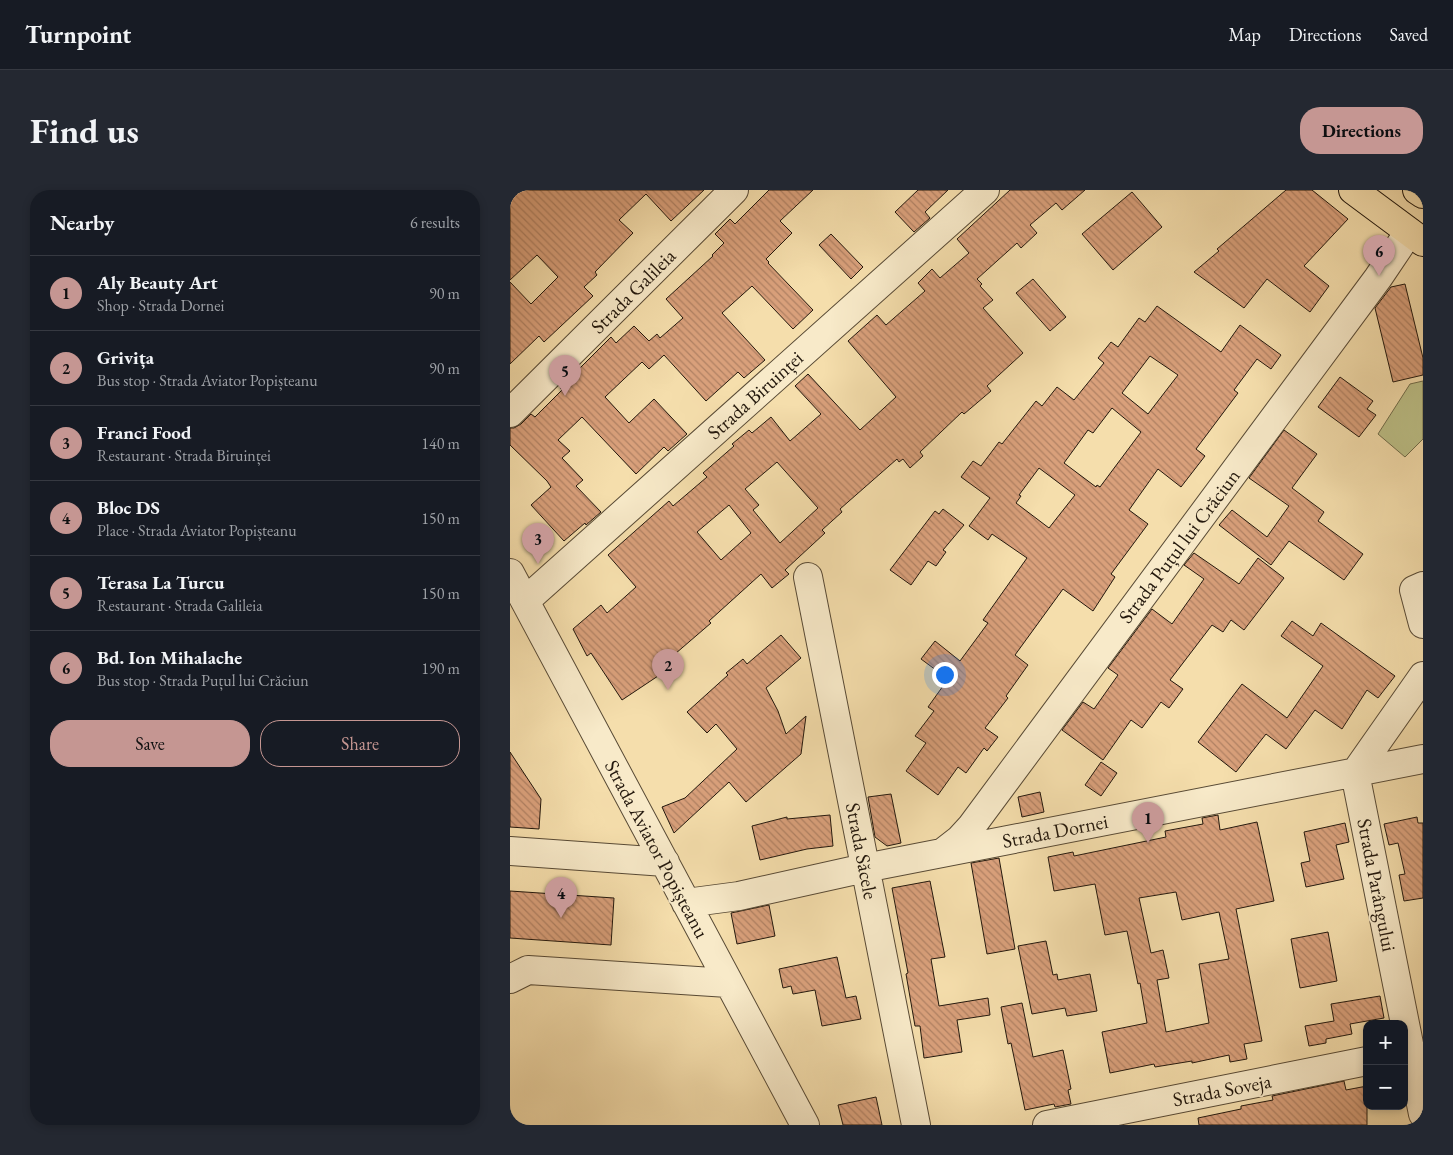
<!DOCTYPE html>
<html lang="en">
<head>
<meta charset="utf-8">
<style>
  body { margin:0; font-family:"EB Garamond",serif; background:#242831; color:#f1f3f6 }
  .controls { position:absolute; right:15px; bottom:15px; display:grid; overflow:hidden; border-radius:10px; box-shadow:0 2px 8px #0003 }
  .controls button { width:45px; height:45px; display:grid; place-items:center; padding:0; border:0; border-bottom:1px solid #363941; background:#171b24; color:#f1f3f6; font:25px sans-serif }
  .you { position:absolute; left:434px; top:484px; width:18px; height:18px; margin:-12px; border:4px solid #fff; border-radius:50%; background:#1a73e8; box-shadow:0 0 0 8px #1a73e833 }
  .badge { display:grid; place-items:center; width:32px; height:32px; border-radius:50%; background:#c59692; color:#111; font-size:16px; font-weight:700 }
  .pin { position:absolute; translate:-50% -41px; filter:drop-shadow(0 1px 2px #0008) }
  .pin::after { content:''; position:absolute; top:26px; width:18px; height:15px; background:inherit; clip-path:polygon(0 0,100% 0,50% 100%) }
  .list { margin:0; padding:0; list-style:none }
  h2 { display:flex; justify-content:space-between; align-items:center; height:65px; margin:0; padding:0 20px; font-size:21px }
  h2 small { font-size:16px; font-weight:400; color:#9ea1a6 }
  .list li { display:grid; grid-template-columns:32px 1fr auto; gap:15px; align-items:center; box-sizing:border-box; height:75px; padding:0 20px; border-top:1px solid #363941 }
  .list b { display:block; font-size:19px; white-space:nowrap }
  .list p { margin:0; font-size:16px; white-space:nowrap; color:#9ea1a6 }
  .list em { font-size:16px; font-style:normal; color:#9ea1a6 }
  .actions { display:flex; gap:10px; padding:15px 20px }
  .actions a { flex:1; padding:11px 0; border:1px solid #c59692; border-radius:20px; text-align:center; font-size:18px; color:#c59692 }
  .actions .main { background:#c59692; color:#111 }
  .map { position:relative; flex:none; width:913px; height:935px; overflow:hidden; border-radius:20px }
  header { display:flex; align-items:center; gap:30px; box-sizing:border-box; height:70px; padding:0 25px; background:#171b24; border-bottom:1px solid #363941 }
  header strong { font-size:24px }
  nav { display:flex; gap:28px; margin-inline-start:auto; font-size:18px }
  .intro { display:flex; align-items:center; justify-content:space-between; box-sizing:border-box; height:120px; padding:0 30px }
  h1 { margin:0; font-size:35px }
  .button { padding:12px 22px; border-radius:20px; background:#c59692; color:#111; font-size:18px; font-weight:700 }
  main { display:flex; gap:30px; padding:0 30px }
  aside { flex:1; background:#171b24; border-radius:20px; box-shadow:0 2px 8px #0003 }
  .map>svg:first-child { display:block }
</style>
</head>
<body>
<header>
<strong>Turnpoint</strong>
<nav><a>Map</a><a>Directions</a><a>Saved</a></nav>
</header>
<div class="intro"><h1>Find us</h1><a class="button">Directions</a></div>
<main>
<aside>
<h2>Nearby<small>6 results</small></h2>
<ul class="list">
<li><span class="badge">1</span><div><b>Aly Beauty Art</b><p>Shop · Strada Dornei</p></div><em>90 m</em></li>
<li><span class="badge">2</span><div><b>Grivița</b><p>Bus stop · Strada Aviator Popișteanu</p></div><em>90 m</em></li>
<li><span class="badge">3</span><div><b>Franci Food</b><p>Restaurant · Strada Biruinței</p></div><em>140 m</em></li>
<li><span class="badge">4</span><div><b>Bloc DS</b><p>Place · Strada Aviator Popișteanu</p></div><em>150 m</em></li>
<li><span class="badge">5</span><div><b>Terasa La Turcu</b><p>Restaurant · Strada Galileia</p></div><em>150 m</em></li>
<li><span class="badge">6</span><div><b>Bd. Ion Mihalache</b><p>Bus stop · Strada Puțul lui Crăciun</p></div><em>190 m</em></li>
</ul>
<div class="actions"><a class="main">Save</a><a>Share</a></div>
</aside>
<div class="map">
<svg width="913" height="935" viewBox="0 0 913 935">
  <defs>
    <pattern id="building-back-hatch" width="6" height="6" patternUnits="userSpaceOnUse" patternTransform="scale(1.25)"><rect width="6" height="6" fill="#d9a07b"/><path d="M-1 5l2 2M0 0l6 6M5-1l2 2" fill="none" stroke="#b08163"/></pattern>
  </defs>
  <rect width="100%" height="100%" fill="#f5deac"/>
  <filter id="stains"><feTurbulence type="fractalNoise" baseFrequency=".004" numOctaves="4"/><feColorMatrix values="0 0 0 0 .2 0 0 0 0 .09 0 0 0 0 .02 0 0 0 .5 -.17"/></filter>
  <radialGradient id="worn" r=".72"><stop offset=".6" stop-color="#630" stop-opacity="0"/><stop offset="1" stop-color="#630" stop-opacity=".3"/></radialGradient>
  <path fill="#bdc188" stroke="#706c4a" d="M 913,191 L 913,249 L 895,267 L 868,244 L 900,194 Z"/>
  <path fill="url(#building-back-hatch)" stroke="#23180d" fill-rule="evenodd" d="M 11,0 L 194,0 L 161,31 L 136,4 L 109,30 L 123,43 L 85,82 L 87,85 L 74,97 L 83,106 L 34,152 L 29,146 L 0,174 L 0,92 L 21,114 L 48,87 L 27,65 L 0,90 L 0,10 Z
    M 259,0 L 303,0 L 270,31 L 282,43 L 256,69 L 259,72 L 258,73 L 303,120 L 283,139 L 242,96 L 212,123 L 255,170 L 234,188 L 228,182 L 196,211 L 154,165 L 139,179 L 132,172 L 95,207 L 119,233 L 144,209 L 177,244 L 158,261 L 154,257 L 126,284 L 72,227 L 48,250 L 60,261 L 52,268 L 73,290 L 66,296 L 91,322 L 76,335 L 75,333 L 54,351 L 21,315 L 41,297 L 37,291 L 0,255 L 0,238 L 4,238 L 11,234 L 21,224 L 25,227 L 52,200 L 50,198 L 101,147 L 106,153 L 124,136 L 139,151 L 147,144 L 150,148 L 173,128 L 156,109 L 203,66 L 202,65 L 214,53 L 205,44 L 220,29 L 225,34 Z
    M 408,0 L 438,0 L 415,22 L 420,28 L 404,42 L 385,22 Z
    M 500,0 L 575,0 L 552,20 L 546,13 L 520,35 L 527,43 L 511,58 L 507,53 L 467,89 L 472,94 L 470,96 L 483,110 L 473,118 L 513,163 L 477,196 L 481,201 L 454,224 L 452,222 L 410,262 L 413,266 L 400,278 L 393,269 L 389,272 L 387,269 L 330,319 L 332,322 L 312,340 L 315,343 L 275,380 L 279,384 L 262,398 L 251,384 L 199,431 L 201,433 L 158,470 L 161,474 L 148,486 L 112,510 L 81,463 L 77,466 L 63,439 L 91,415 L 97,423 L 126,397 L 98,365 L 159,311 L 163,316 L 197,287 L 193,283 L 224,256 L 222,254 L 239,240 L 242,243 L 261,227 L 280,251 L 311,224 L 285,196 L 298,184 L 350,240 L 386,207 L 338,151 L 367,125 L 376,135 L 415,101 L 408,93 L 422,79 L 430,88 L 459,63 L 447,49 ZM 267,272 L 308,318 L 270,353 L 243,320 L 249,315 L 235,299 ZM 219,315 L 241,343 L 211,370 L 187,342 Z
    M 776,0 L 802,0 L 838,29 L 794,76 L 819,96 L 800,122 L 757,89 L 734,118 L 684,82 L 709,61 L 707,59 Z
    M 622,2 L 652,37 L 603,80 L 572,44 Z
    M 321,44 L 353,77 L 341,89 L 309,55 Z
    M 523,89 L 556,127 L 540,141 L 506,103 Z
    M 895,94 L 913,168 L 913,185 L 883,192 L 865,118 L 881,97 Z
    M 647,116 L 711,162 L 730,135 L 771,165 L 761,179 L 747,169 L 724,200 L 728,203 L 686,259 L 695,266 L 671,297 L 648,279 L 619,320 L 638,334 L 601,384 L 605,387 L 583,421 L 553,399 L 505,465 L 518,475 L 496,506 L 498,508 L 475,538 L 488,547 L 477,561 L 474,558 L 456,583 L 448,577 L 428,605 L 396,581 L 416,553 L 405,546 L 424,521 L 418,517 L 438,489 L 411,469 L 425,451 L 450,471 L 478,433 L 473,430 L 517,368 L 482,344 L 478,350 L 459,336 L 480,308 L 451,287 L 463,271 L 471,276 L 489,252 L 492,254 L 526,211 L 532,216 L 547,197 L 564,210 L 594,173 L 588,168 L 601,152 L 608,157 L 629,128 L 635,132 ZM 640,166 L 668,185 L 638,224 L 612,203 ZM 602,218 L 631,242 L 590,297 L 587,295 L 586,297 L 554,273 L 578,240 L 583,243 ZM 529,278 L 565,305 L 539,338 L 506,313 L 511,306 L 509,305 Z
    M 830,187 L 863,211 L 857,219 L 866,225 L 849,247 L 808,217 Z
    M 774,240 L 807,264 L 782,298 L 814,322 L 808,331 L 853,364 L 834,390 L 779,351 L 761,375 L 709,335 L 722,320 L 757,347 L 779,316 L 739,288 Z
    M 433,319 L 454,335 L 433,360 L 436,362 L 426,376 L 418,371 L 401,395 L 380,380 L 425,321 L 429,324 Z
    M 684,363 L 729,394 L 748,368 L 774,388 L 734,440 L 721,430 L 713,442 L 702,435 L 660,490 L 673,499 L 659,518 L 651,512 L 632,538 L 621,530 L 593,570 L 552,540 L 573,512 L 584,519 L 608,485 L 598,478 L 642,419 L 662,434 L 694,389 L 674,375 Z
    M 782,431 L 803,446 L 811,433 L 885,486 L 868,508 L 857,500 L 832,539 L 805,520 L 776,559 L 756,544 L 726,582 L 688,552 L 732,494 L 777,528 L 813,476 L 771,446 Z
    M 271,445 L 291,468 L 256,498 L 268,521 L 276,544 L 296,526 L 291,564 L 236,612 L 219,592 L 164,643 L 152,617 L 175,608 L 227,559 L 206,534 L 197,543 L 177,522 L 218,485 L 216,483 L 233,469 L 237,474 Z
    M 0,562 L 31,609 L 29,639 L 0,637 Z
    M 591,572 L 607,583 L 591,606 L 575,595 Z
    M 530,602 L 534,622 L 512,627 L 508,607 Z
    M 381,604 L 391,653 L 377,656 L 365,647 L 358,607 Z
    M 320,625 L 323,656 L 297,659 L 250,670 L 242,636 L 277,627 L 277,629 Z
    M 708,625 L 710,640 L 747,632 L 764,711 L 726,719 L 752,851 L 734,854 L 737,869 L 720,872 L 719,865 L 682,873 L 682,871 L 645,877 L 644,874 L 600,883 L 592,842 L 637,833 L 630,793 L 628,794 L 617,741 L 595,745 L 585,694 L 544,701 L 538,667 L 563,662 L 564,666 L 656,647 L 655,641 L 693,634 L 692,628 ZM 666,702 L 672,730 L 709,722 L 719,769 L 689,774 L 699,833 L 656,842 L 647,790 L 659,788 L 653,760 L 641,763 L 629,708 Z
    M 907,627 L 908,633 L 913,633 L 913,708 L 894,711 L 889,685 L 895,684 L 888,653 L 879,655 L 874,634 Z
    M 835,633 L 839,652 L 826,655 L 834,689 L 796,697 L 791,673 L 800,671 L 794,642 Z
    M 489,668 L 505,759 L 477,764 L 461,673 Z
    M 420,691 L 435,767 L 421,769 L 429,816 L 478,808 L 480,825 L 447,830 L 452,862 L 414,868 L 410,836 L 405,836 L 396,784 L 398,783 L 382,698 Z
    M 0,701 L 104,708 L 101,755 L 0,748 Z
    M 259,715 L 265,746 L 227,754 L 221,723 Z
    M 818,742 L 827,791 L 790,798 L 781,749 Z
    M 536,751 L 543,785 L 547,784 L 548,790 L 580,784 L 587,821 L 557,826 L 555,818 L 522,824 L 508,756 Z
    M 327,767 L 336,808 L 346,806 L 351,829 L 312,836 L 305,800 L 283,804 L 281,796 L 273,798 L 269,779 Z
    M 870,806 L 874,828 L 840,834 L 842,844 L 816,849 L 816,853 L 799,856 L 795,836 L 824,831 L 821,814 Z
    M 512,813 L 523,867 L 553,860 L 561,899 L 558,900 L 561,914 L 545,917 L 544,914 L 515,920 L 501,853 L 498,854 L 491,817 Z
    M 834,891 L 836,900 L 857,896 L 857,935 L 689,935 L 688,928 L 731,919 L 731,916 L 763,910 L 762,906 Z
    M 366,907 L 372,935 L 333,935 L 328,915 Z"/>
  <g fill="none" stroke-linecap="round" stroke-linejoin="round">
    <defs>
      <path id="minor" d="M 0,223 L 224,0
        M 0,383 L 295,935
        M 298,387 L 406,935
        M 913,396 L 904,400 L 913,434
        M 15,411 L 475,0
        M 913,486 L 845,583 L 913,924
        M 0,661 L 155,672
        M 432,663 L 450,649 L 461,637 L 868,88 L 899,42
        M 176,713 L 229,706 L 355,678 L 913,569
        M 0,789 L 18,780 L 218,793
        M 537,935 L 857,871"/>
      <path id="major" d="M 843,0 L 913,52
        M 907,0 L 913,4"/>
    </defs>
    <use href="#minor" stroke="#584a35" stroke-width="30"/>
    <use href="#major" stroke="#23180d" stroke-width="30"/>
    <use href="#minor" stroke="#f8eac9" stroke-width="28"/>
    <use href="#major" stroke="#f5deac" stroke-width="28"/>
  </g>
  <g text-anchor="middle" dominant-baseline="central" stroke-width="4" stroke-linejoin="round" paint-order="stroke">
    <g font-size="20" fill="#23180d" stroke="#f8eac9">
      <text transform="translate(123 101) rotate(-45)">Strada Galileia</text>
      <text transform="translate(245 205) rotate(-42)">Strada Biruinței</text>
      <text transform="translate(669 356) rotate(-53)">Strada Puțul lui Crăciun</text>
      <text transform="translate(545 641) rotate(-11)">Strada Dornei</text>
      <text transform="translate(147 659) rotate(62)">Strada Aviator Popișteanu</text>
      <text transform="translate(352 661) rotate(79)">Strada Săcele</text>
      <text transform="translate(867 695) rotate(79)">Strada Parângului</text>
      <text transform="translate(712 900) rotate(-11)">Strada Soveja</text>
    </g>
  </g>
  <rect width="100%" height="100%" filter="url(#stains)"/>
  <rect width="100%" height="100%" fill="url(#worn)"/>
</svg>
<div class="controls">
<button>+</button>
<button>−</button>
</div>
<div class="you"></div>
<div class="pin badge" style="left:638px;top:653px">1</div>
<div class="pin badge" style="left:158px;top:500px">2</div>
<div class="pin badge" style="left:28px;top:374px">3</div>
<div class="pin badge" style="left:51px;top:728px">4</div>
<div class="pin badge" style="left:55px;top:206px">5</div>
<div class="pin badge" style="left:869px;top:86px">6</div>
</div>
</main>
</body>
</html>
